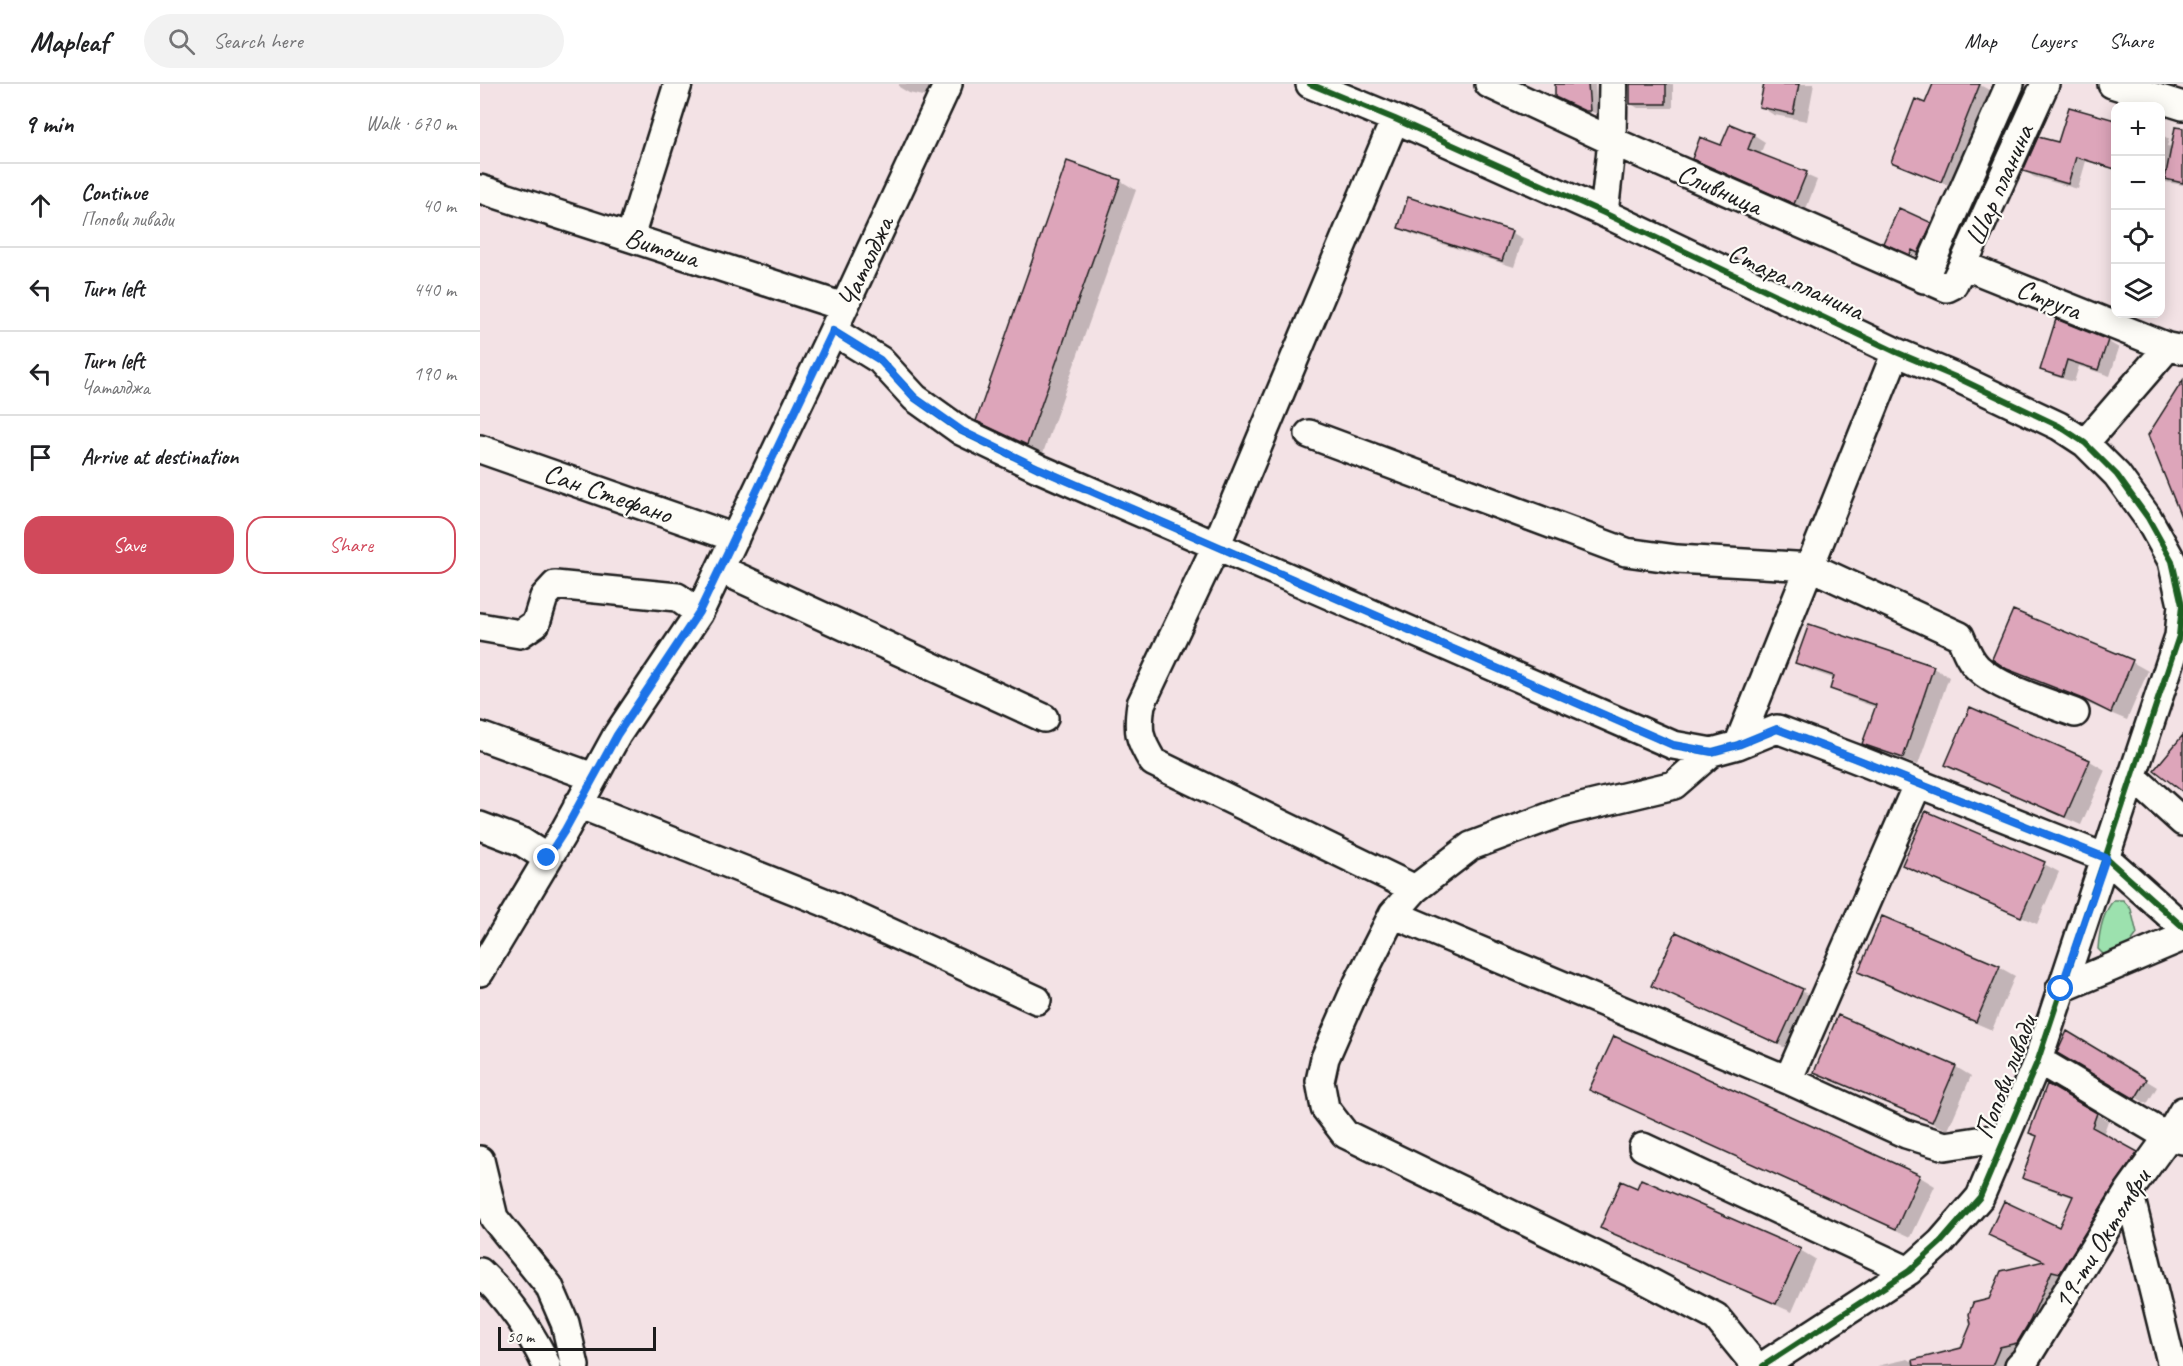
<!DOCTYPE html>
<html lang="en">
<head>
<meta charset="utf-8">
<style>
  body { margin:0; font-family:Caveat,sans-serif; background:#f2f2f2; color:#202124 }
  .controls { position:absolute; right:18px; top:18px; display:grid; overflow:hidden; border-radius:12px; box-shadow:0 3px 15px #0003 }
  .controls button { width:54px; height:54px; display:grid; place-items:center; padding:0; border:0; border-bottom:2px solid #e0e0e0; background:#fff; color:#202124; font:30px sans-serif }
  .scale { position:absolute; left:18px; bottom:15px; width:158px; box-sizing:border-box; padding-left:6px; border:3px solid #1c1c1c; border-top:0; font-size:16px; line-height:21px; white-space:nowrap; color:#1c1c1c; -webkit-text-stroke:4px #fdfcf7; paint-order:stroke }
  .stop { position:absolute; width:18px; height:18px; margin:-14px; border:4px solid #1a73e8; border-radius:50%; background:#fff }
  .stop.end { background:#1a73e8; border-color:#fff; box-shadow:0 2px 6px #0008 }
  .list { margin:0; padding:0; list-style:none }
  h2 { display:flex; justify-content:space-between; align-items:center; height:78px; margin:0; padding:0 24px; font-size:26px }
  h2 small { font-size:20px; font-weight:400; color:#757577 }
  .list li { display:grid; grid-template-columns:39px 1fr auto; gap:18px; align-items:center; box-sizing:border-box; height:84px; padding:0 24px; border-top:2px solid #e0e0e0 }
  .list b { display:block; font-size:22px; white-space:nowrap }
  .list p { margin:0; font-size:20px; white-space:nowrap; color:#757577 }
  .list em { font-size:20px; font-style:normal; color:#757577 }
  .actions { display:flex; gap:12px; padding:18px 24px }
  .actions a { flex:1; padding:14px 0; border:2px solid #d1495b; border-radius:18px; text-align:center; font-size:21px; color:#d1495b }
  .actions .main { background:#d1495b; color:#fff }
  .icon { flex:none; width:33px; height:33px; fill:none; stroke:currentColor; stroke-width:2; stroke-linecap:round; stroke-linejoin:round }
  .map { position:relative; flex:none; width:1703px; height:1282px; overflow:hidden }
  header { display:flex; align-items:center; gap:36px; box-sizing:border-box; height:84px; padding:0 30px; background:#fff; border-bottom:2px solid #e0e0e0 }
  header strong { font-size:28px }
  nav { display:flex; gap:33px; margin-inline-start:auto; font-size:21px }
  .search { width:420px; height:54px; background:#f2f2f2; display:flex; align-items:center; gap:15px; box-sizing:border-box; padding:0 21px; border-radius:33px; color:#757577; font-size:22px }
  main { display:flex }
  aside { flex:1; background:#fff }
  .map>svg:first-child { display:block }
</style>
</head>
<body>
<header>
<strong>Mapleaf</strong>
<div class="search"><svg class="icon" aria-label="search" viewBox="0 0 24 24"><circle cx="10" cy="10" r="6"/><path d="M15 15l6 6"/></svg>Search here</div>
<nav><a>Map</a><a>Layers</a><a>Share</a></nav>
</header>
<main>
<aside>
<h2>9 min<small>Walk · 670 m</small></h2>
<ul class="list">
<li><svg class="icon" aria-label="ahead" viewBox="0 0 24 24"><path d="M12 20V5M6 11l6-6 6 6"/></svg><div><b>Continue</b><p>Попови ливади</p></div><em>40 m</em></li>
<li><svg class="icon" aria-label="left" viewBox="0 0 24 24"><path d="M17 20v-9H6M10 6l-5 5 5 5"/></svg><div><b>Turn left</b></div><em>440 m</em></li>
<li><svg class="icon" aria-label="left" viewBox="0 0 24 24"><path d="M17 20v-9H6M10 6l-5 5 5 5"/></svg><div><b>Turn left</b><p>Чаталджа</p></div><em>190 m</em></li>
<li><svg class="icon" aria-label="arrive" viewBox="0 0 24 24"><path d="M6 21V4h12l-3 4 3 4H6"/></svg><div><b>Arrive at destination</b></div></li>
</ul>
<div class="actions"><a class="main">Save</a><a>Share</a></div>
</aside>
<div class="map">
<svg width="1703" height="1282" viewBox="0 0 1703 1282">
  <rect width="100%" height="100%" fill="#f3e2e5"/>
  <filter id="ink" filterUnits="userSpaceOnUse"><feTurbulence type="fractalNoise" baseFrequency=".0167" numOctaves="2"/><feDisplacementMap in="SourceGraphic" scale="12" xChannelSelector="R" yChannelSelector="G"/><feConvolveMatrix kernelMatrix="1 2 1 2 8 2 1 2 1" color-interpolation-filters="sRGB"/></filter>
  <g filter="url(#ink)">
    <path fill="#9ce1ae" stroke="#5c7e65" stroke-width="1.5" d="M 1634,816 L 1643,816 L 1651,825 L 1657,850 L 1644,867 L 1633,873 L 1624,871 L 1618,865 C 1619,849 1623,828 1634,816 Z"/>
    <path fill="#0003" d="M 419,0 L 463,0 L 456,15 L 429,9 L 419,3 Z
      M 1076,0 L 1115,0 L 1117,30 L 1084,17 Z
      M 1151,0 L 1193,0 L 1193,24 L 1158,24 L 1151,20 Z
      M 1285,0 L 1334,0 L 1327,37 L 1294,31 L 1281,23 Z
      M 1455,0 L 1498,0 L 1511,7 L 1473,103 L 1424,84 L 1413,77 L 1446,21 Z
      M 1628,34 L 1636,36 L 1636,86 L 1606,77 L 1598,105 L 1554,93 L 1545,87 L 1579,60 Z
      M 1680,50 L 1689,55 L 1687,62 L 1703,65 L 1703,101 L 1680,97 Z
      M 1274,51 L 1285,58 L 1280,71 L 1337,96 L 1326,125 L 1225,81 L 1242,63 Z
      M 588,79 L 641,97 L 656,106 L 563,369 L 513,345 Z
      M 1451,140 L 1458,144 L 1446,171 L 1440,168 L 1438,173 L 1412,162 Z
      M 919,143 L 1031,148 L 1043,155 L 1034,183 L 931,150 Z
      M 1627,257 L 1639,264 L 1630,292 L 1599,282 L 1594,298 L 1573,292 L 1561,285 Z
      M 1533,528 L 1652,578 L 1668,587 L 1647,636 L 1544,593 L 1527,583 Z
      M 1317,578 L 1453,584 L 1469,593 L 1438,681 L 1400,668 L 1384,659 L 1397,624 L 1367,613 L 1352,605 L 1355,595 L 1332,587 Z
      M 1491,625 L 1610,677 L 1625,686 L 1601,741 L 1483,689 L 1467,680 Z
      M 1564,780 L 1579,788 L 1557,840 L 1440,789 L 1424,781 Z
      M 1519,883 L 1535,892 L 1512,946 L 1395,896 L 1380,888 Z
      M 1173,902 L 1322,907 L 1337,916 L 1314,968 Z
      M 1359,933 L 1476,983 L 1491,992 L 1468,1046 L 1351,996 L 1335,987 Z
      M 1588,949 L 1677,1003 L 1667,1020 L 1579,968 Z
      M 1135,954 L 1440,1093 L 1455,1102 L 1431,1153 L 1127,1014 L 1111,1005 Z
      M 1568,1002 L 1628,1037 L 1623,1051 L 1668,1076 L 1549,1265 L 1531,1269 L 1526,1282 L 1397,1282 L 1428,1275 L 1433,1278 L 1482,1265 L 1510,1216 L 1567,1178 L 1594,1114 L 1555,1100 L 1544,1094 L 1558,1053 Z
      M 1122,1143 L 1320,1166 L 1335,1175 L 1312,1228 L 1137,1152 Z"/>
    <path fill="#dda5ba" stroke="#1c1c1c" stroke-width="1.5" d="M 1075,0 L 1108,0 L 1110,27 L 1105,27 L 1075,13 Z
      M 1150,0 L 1186,0 L 1186,20 L 1150,20 Z
      M 1284,0 L 1319,0 L 1313,30 L 1279,23 Z
      M 1453,0 L 1500,0 L 1461,98 L 1411,78 L 1435,15 L 1445,19 Z
      M 1589,23 L 1635,36 L 1635,85 L 1596,73 L 1588,100 L 1543,87 L 1558,53 L 1578,58 Z
      M 1250,40 L 1274,50 L 1268,65 L 1327,88 L 1314,120 L 1212,75 L 1220,53 L 1241,61 Z
      M 1695,43 L 1703,44 L 1703,99 L 1685,95 Z
      M 587,77 L 641,96 L 547,361 L 496,337 Z
      M 928,113 L 1032,147 L 1022,177 L 918,144 Z
      M 1419,124 L 1452,139 L 1438,169 L 1432,166 L 1430,171 L 1403,159 Z
      M 1576,235 L 1628,256 L 1618,286 L 1587,276 L 1582,293 L 1560,286 Z
      M 1703,296 L 1703,435 L 1702,435 L 1668,351 Z
      M 1533,526 L 1653,576 L 1631,629 L 1601,614 L 1527,585 L 1512,575 Z
      M 1329,540 L 1454,582 L 1423,674 L 1382,660 L 1396,621 L 1350,605 L 1354,592 L 1315,579 Z
      M 1490,623 L 1610,676 L 1585,733 L 1465,681 Z
      M 1703,651 L 1703,708 L 1674,686 Z
      M 1446,727 L 1565,778 L 1541,833 L 1422,781 Z
      M 1402,832 L 1520,882 L 1496,938 L 1378,888 Z
      M 1196,848 L 1323,905 L 1298,960 L 1171,902 Z
      M 1358,931 L 1476,982 L 1452,1038 L 1334,988 Z
      M 1587,947 L 1667,995 L 1655,1015 L 1577,969 Z
      M 1134,952 L 1440,1091 L 1416,1145 L 1109,1006 Z
      M 1567,1000 L 1617,1029 L 1612,1043 L 1658,1068 L 1636,1099 L 1580,1189 L 1572,1187 L 1550,1237 L 1537,1259 L 1520,1263 L 1512,1282 L 1434,1282 L 1433,1276 L 1481,1264 L 1491,1240 L 1489,1230 L 1493,1219 L 1509,1215 L 1521,1187 L 1564,1177 L 1508,1151 L 1524,1117 L 1579,1143 L 1593,1112 L 1542,1094 L 1557,1052 L 1549,1049 Z
      M 1161,1095 L 1321,1165 L 1296,1220 L 1120,1144 L 1141,1097 L 1157,1104 Z"/>
    <g fill="none" stroke-linecap="round" stroke-linejoin="round">
      <defs>
        <path id="minor" d="M 830,0 L 915,35 L 1124,129 L 1416,268 L 1480,295 L 1579,342 L 1605,359 L 1637,391 L 1668,434 L 1692,477 L 1702,521 L 1699,552 L 1558,976 L 1500,1113 L 1461,1158 L 1429,1187 L 1283,1282
          M 1009,0 L 1132,57 L 1467,204 L 1473,201 L 1483,181 L 1565,0
          M 1632,0 L 1703,22
          M 915,35 L 736,462 L 661,620 C 657,648 659,655 673,678 L 935,805
          M 0,105 L 364,223
          M 1124,129 L 1132,57 L 1133,0
          M 150,153 L 198,0
          M 1483,181 L 1688,263 L 1703,266
          M 1444,195 L 1530,0
          M 353,247 L 400,276 L 435,314 L 481,347 L 558,384 L 1193,661 L 1232,668 L 1258,661 L 1297,645 L 1374,674 L 1626,774 L 1703,843
          M 829,350 L 1146,468 L 1197,475 L 1331,483 L 1480,552 C 1485,563 1489,576 1498,584 C 1520,605 1567,618 1595,629
          M 1605,359 L 1688,263
          M 0,365 L 255,454
          M 240,485 L 564,634
          M 0,543 L 40,550 L 56,539 L 64,513 L 75,501 L 197,513 L 219,529
          M 0,652 L 113,693
          M 1258,661 L 1416,268
          M 1232,668 L 1194,701 L 1085,727 L 991,762 L 935,805 L 913,830 L 878,899 L 845,974 L 840,997 L 845,1024 L 865,1050 L 1158,1192 L 1236,1233 L 1276,1282
          M 1653,693 L 1703,738
          M 98,720 L 344,818 L 557,916
          M 0,742 L 42,758 L 67,774
          M 913,830 L 1308,996 L 1426,1050 L 1465,1062 L 1524,1053
          M 0,888 L 85,746 L 137,651 L 219,529 L 353,247 L 468,0
          M 1580,905 L 1703,853
          M 1558,976 L 1688,1053 L 1703,1056
          M 1308,996 L 1438,699
          M 1163,1063 L 1429,1187
          M 0,1076 L 14,1134 L 69,1202 L 85,1239 L 95,1282
          M 1649,1107 L 1692,1282
          M 0,1188 C 27,1214 51,1248 67,1282
          M 1539,1282 L 1545,1276 L 1649,1107 L 1688,1053 L 1703,1027"/>
      </defs>
      <use href="#minor" stroke="#1c1c1c" stroke-width="32"/>
      <use href="#minor" stroke="#fdfcf7" stroke-width="27"/>
      <defs>
        <path id="cycleway" d="M 830,0 L 915,35 L 1124,129 L 1416,268 L 1480,295 L 1579,342 L 1605,359 L 1637,391 L 1668,434 L 1692,477 L 1702,521 L 1699,552 L 1558,976 L 1500,1113 L 1461,1158 L 1429,1187 L 1283,1282
          M 353,247 L 400,276 L 435,314 L 481,347 L 558,384 L 1193,661 L 1232,668 L 1258,661 L 1297,645 L 1374,674 L 1626,774 L 1703,843"/>
      </defs>
      <use href="#cycleway" stroke="#fdfcf7" stroke-width="10"/>
      <use href="#cycleway" stroke="#1b5e20" stroke-width="6"/>
    </g>
  </g>
  <g fill="none" stroke-linecap="round" stroke-linejoin="round" filter="url(#ink)">
    <path stroke="#1a73e8" stroke-width="8" d="M 67,774 L 85,746 L 137,651 L 219,528 L 353,247 L 400,276 L 435,314 L 482,347 L 558,384 L 1193,661 L 1232,668 L 1258,661 L 1297,645 L 1374,674 L 1626,774 L 1581,905"/>
  </g>
  <g text-anchor="middle" dominant-baseline="central" stroke-width="4.5" stroke-linejoin="round" paint-order="stroke">
    <g font-size="28" fill="#1c1c1c" stroke="#fdfcf7">
      <text transform="translate(1519 101) rotate(-66)">Шар планина</text>
      <text transform="translate(1240 105) rotate(24)">Сливница</text>
      <text transform="translate(182 163) rotate(18)">Витоша</text>
      <text transform="translate(385 178) rotate(-65)">Чаталджа</text>
      <text transform="translate(1316 197) rotate(25)">Стара планина</text>
      <text transform="translate(1569 215) rotate(22)">Струга</text>
      <text transform="translate(128 409) rotate(19)">Сан Стефано</text>
      <text transform="translate(1525 993) rotate(-69)">Попови ливади</text>
      <text transform="translate(1621 1155) rotate(-58)">19-ти Октомври</text>
    </g>
  </g>
</svg>
<div class="controls">
<button>+</button>
<button>−</button>
<button><svg class="icon" aria-label="locate" viewBox="0 0 24 24"><circle cx="12" cy="12" r="6"/><path d="M12 2v4M12 18v4M2 12h4M18 12h4"/></svg></button>
<button><svg class="icon" aria-label="layers" viewBox="0 0 24 24"><path d="M12 4l9 5-9 5-9-5zM3 14l9 5 9-5"/></svg></button>
</div>
<div class="scale">50 m</div>
<div class="stop" style="left:1581px;top:905px"></div>
<div class="stop end" style="left:67px;top:774px"></div>
</div>
</main>
</body>
</html>
